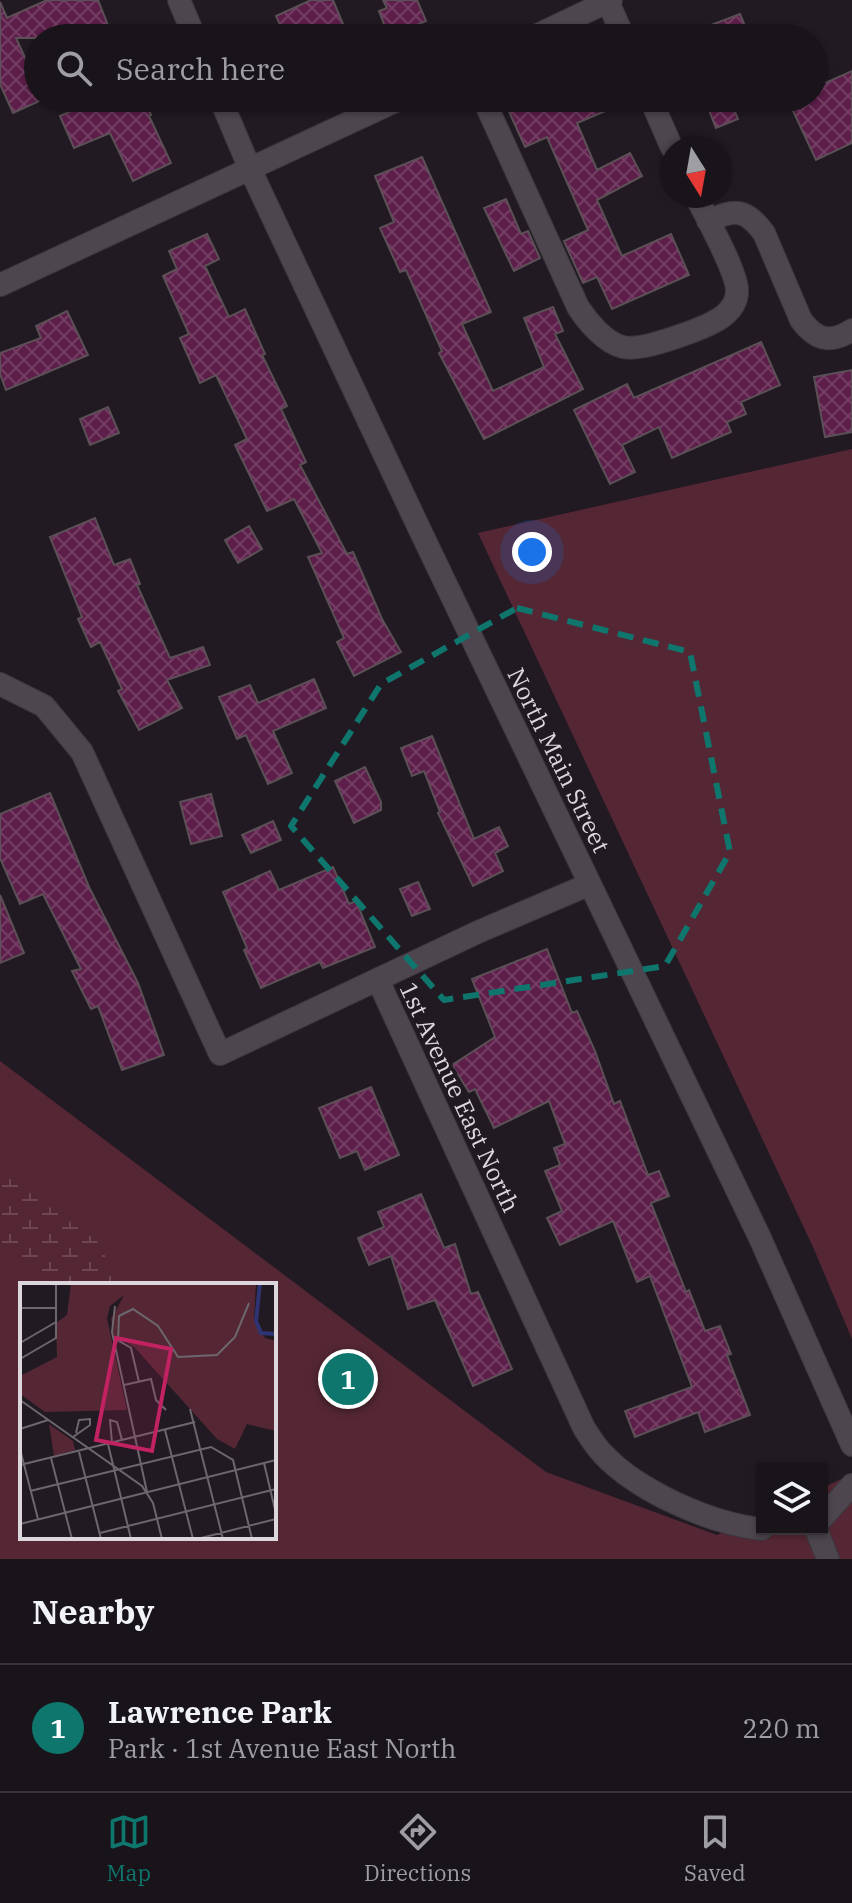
<!DOCTYPE html>
<html lang="en">
<head>
<meta charset="utf-8">
<style>
  body { margin:0; font-family:"IBM Plex Serif",serif; background:#221d23; color:#f1f3f6 }
  .controls { position:absolute; right:24px; bottom:24px; display:grid; overflow:hidden; border-radius:0px; box-shadow:0 2px 6px #0004 }
  .controls button { width:72px; height:72px; display:grid; place-items:center; padding:0; border:0; border-bottom:2px solid #373339; background:#19141a; color:#f1f3f6; font:40px sans-serif }
  .compass { position:absolute; left:660px; top:136px; width:72px; height:72px; border-radius:50%; background:#19141a; box-shadow:0 2px 6px #0004; rotate:169deg }
  .you { position:absolute; left:532px; top:552px; width:28px; height:28px; margin:-20px; border:6px solid #fff; border-radius:50%; background:#1a73e8; box-shadow:0 0 0 12px #1a73e833 }
  .badge { display:grid; place-items:center; width:52px; height:52px; border-radius:50%; background:#0f766e; color:#fff; font-size:26px; font-weight:700 }
  .pin { position:absolute; translate:-50% -50%; border:4px solid #fff; box-shadow:0 2px 8px #0006 }
  .list { margin:0; padding:0; list-style:none }
  h2 { display:flex; justify-content:space-between; align-items:center; height:104px; margin:0; padding:0 32px; font-size:34px }
  h2 small { font-size:26px; font-weight:400; color:#9f9ea2 }
  .list li { display:grid; grid-template-columns:52px 1fr auto; gap:24px; align-items:center; box-sizing:border-box; height:128px; padding:0 32px; border-top:2px solid #373339 }
  .list b { display:block; font-size:30px; white-space:nowrap }
  .list p { margin:0; font-size:26px; white-space:nowrap; color:#9f9ea2 }
  .list em { font-size:26px; font-style:normal; color:#9f9ea2 }
  .icon { flex:none; width:44px; height:44px; fill:none; stroke:currentColor; stroke-width:2; stroke-linecap:round; stroke-linejoin:round }
  .map { position:relative; flex:none; width:852px; height:1559px; overflow:hidden }
  .search { position:absolute; background:#19141a; box-shadow:0 2px 6px #0004; left:24px; right:24px; top:24px; height:88px; display:flex; align-items:center; gap:20px; box-sizing:border-box; padding:0 28px; border-radius:44px; color:#9f9ea2; font-size:30px }
  .sheet { height:232px; background:#19141a }
  nav { display:flex; justify-content:space-around; align-items:center; box-sizing:border-box; height:112px; border-top:2px solid #373339; background:#19141a; font-size:22px; color:#9f9ea2 }
  nav a { display:grid; justify-items:center; gap:4px }
  nav .on { color:#0f766e }
  .map>svg:first-child { display:block }
</style>
</head>
<body>
<div class="map">
<svg width="852" height="1559" viewBox="0 0 852 1559">
  <defs>
    <pattern id="wetland-marsh" width="20" height="14" patternUnits="userSpaceOnUse" patternTransform="scale(2)"><rect width="20" height="14" fill="#552734"/><path d="M1 5h8M5 5V1M11 12h8M15 12V8" fill="none" stroke="#6d4651"/></pattern>
    <pattern id="building-cross-hatch" width="8" height="8" patternUnits="userSpaceOnUse" patternTransform="scale(2)"><rect width="8" height="8" fill="#5d1e4a"/><path d="M0 0l8 8M0 8l8-8" fill="none" stroke="#743e64"/></pattern>
  </defs>
  <rect width="100%" height="100%" fill="#211a22"/>
  <path fill="#552734" fill-rule="evenodd" d="M 852,449 L 852,1339 L 813,1247 L 478,533 Z
    M 0,1061 L 546,1472 L 717,1535 L 762,1515 L 762,1529 L 822,1529 L 822,1488 L 852,1474 L 852,1559 L 0,1559 ZM 22,1285 L 274,1285 L 274,1537 L 22,1537 Z"/>
  <path fill="url(#wetland-marsh)" d="M 0,1177 L 10,1179 L 97,1241 L 102,1247 L 109,1268 L 122,1285 L 44,1285 L 7,1246 L 0,1243 Z"/>
  <path fill="url(#building-cross-hatch)" stroke="#5b5056" stroke-width="2" d="M 47,0 L 98,0 L 113,38 L 16,38 L 38,86 L 38,98 L 44,99 L 13,113 L 0,84 L 0,2 L 7,18 Z
    M 311,0 L 333,0 L 343,24 L 312,38 L 286,38 L 276,16 Z
    M 383,0 L 417,0 L 426,21 L 389,37 L 379,11 L 387,8 Z
    M 740,14 L 750,38 L 682,38 L 682,36 Z
    M 852,71 L 852,143 L 816,160 L 787,98 L 814,98 L 814,88 Z
    M 101,98 L 144,98 L 151,115 L 149,116 L 171,163 L 133,181 L 110,133 L 74,148 L 60,116 Z
    M 527,98 L 636,98 L 577,123 L 597,170 L 630,153 L 642,176 L 597,200 L 622,256 L 671,234 L 689,275 L 612,309 L 597,277 L 583,283 L 564,241 L 588,230 L 547,137 L 525,147 L 507,107 Z
    M 724,98 L 729,98 L 738,119 L 716,128 L 707,105 Z
    M 422,157 L 491,312 L 462,324 L 493,391 L 544,367 L 524,318 L 553,307 L 563,331 L 555,334 L 583,389 L 484,439 L 439,353 L 442,351 L 406,270 L 400,272 L 380,228 L 394,222 L 375,176 Z
    M 506,199 L 521,234 L 528,231 L 540,258 L 514,271 L 484,208 Z
    M 207,234 L 219,259 L 205,266 L 229,317 L 245,309 L 265,354 L 262,355 L 287,406 L 281,409 L 306,462 L 300,465 L 347,554 L 353,552 L 382,619 L 401,652 L 354,676 L 337,642 L 344,638 L 308,557 L 322,553 L 294,499 L 267,511 L 235,445 L 247,439 L 216,375 L 200,383 L 180,338 L 189,334 L 163,276 L 177,269 L 169,251 Z
    M 67,311 L 88,355 L 6,390 L 0,374 L 0,353 L 41,338 L 36,326 Z
    M 761,342 L 780,385 L 741,402 L 746,414 L 727,422 L 731,432 L 672,458 L 659,427 L 622,445 L 635,472 L 610,484 L 574,410 L 627,384 L 634,398 Z
    M 852,370 L 852,432 L 825,437 L 814,377 Z
    M 108,407 L 119,433 L 90,445 L 80,419 Z
    M 95,518 L 114,565 L 130,559 L 140,584 L 137,585 L 170,658 L 203,647 L 210,665 L 167,680 L 182,708 L 139,730 L 118,691 L 122,689 L 100,642 L 91,647 L 78,619 L 82,617 L 50,537 Z
    M 249,526 L 262,549 L 238,563 L 225,540 Z
    M 314,679 L 326,708 L 273,731 L 292,773 L 268,784 L 246,735 L 237,739 L 219,697 L 250,685 L 258,703 Z
    M 432,736 L 474,839 L 499,827 L 508,846 L 495,853 L 503,871 L 473,886 L 438,813 L 440,812 L 424,771 L 412,776 L 401,748 Z
    M 365,767 L 381,802 L 381,810 L 354,823 L 335,781 Z
    M 50,793 L 89,887 L 138,983 L 164,1055 L 122,1070 L 98,1006 L 91,1009 L 72,971 L 81,969 L 43,894 L 20,904 L 0,858 L 0,814 Z
    M 211,794 L 222,836 L 191,844 L 180,802 Z
    M 273,821 L 281,840 L 251,853 L 242,835 Z
    M 333,867 L 349,904 L 356,901 L 375,947 L 323,968 L 320,962 L 261,988 L 244,950 L 247,948 L 223,892 L 270,871 L 279,890 Z
    M 418,882 L 430,909 L 412,916 L 400,889 Z
    M 0,895 L 24,953 L 0,963 Z
    M 547,949 L 572,1013 L 577,1011 L 595,1051 L 614,1104 L 620,1101 L 648,1175 L 659,1171 L 669,1196 L 651,1203 L 686,1292 L 689,1290 L 705,1331 L 720,1326 L 731,1354 L 727,1355 L 750,1415 L 705,1432 L 698,1412 L 635,1437 L 625,1411 L 692,1387 L 650,1276 L 637,1282 L 613,1221 L 560,1245 L 547,1218 L 562,1211 L 545,1171 L 560,1165 L 554,1148 L 565,1144 L 549,1101 L 494,1128 L 475,1089 L 469,1092 L 452,1065 L 495,1037 L 472,979 Z
    M 371,1087 L 399,1155 L 365,1170 L 357,1151 L 340,1158 L 319,1108 Z
    M 421,1194 L 444,1248 L 455,1244 L 471,1294 L 478,1292 L 512,1369 L 473,1386 L 435,1300 L 408,1309 L 391,1256 L 369,1265 L 358,1238 L 384,1227 L 378,1212 Z"/>
  <g fill="none" stroke-linecap="round" stroke-linejoin="round">
    <defs>
      <path id="street" d="M 179,0 L 195,38
        M 608,2 L 624,38
        M 531,38 L 611,0
        M 220,98 L 250,169 L 418,526 L 760,1238 L 852,1445
        M 483,98 L 578,307 C 587,321 605,343 623,347 C 642,352 706,328 722,317 C 730,311 737,302 737,291 C 737,271 706,217 696,196
        M 650,98 L 672,148
        M 708,221 C 735,209 745,208 764,233 L 801,320 C 816,340 830,344 852,330
        M 0,285 L 402,98
        M 0,684 L 44,706 L 82,752 L 220,1054 L 478,932 L 590,884
        M 378,980 L 584,1428 C 590,1437 595,1446 602,1453 C 637,1491 711,1524 762,1529
        M 822,1518 L 852,1485
        M 816,1529 L 828,1559"/>
    </defs>
    <use href="#street" stroke="#3c373e" stroke-width="24"/>
    <use href="#street" stroke="#4d464f" stroke-width="22"/>
  </g>
  <path fill="none" stroke="#0f766e" stroke-width="6" stroke-dasharray="16 10" stroke-linejoin="round" d="M 517,608 L 690,652 L 730,852 L 665,966 L 444,1000 L 291,826 L 381,684 Z"/>
  <g text-anchor="middle" dominant-baseline="central" stroke-width="8" stroke-linejoin="round" paint-order="stroke">
    <g font-size="24" fill="#dcd7dd" stroke="#211a22">
      <text transform="translate(559 760) rotate(64)">North Main Street</text>
      <text transform="translate(460 1097) rotate(65)">1st Avenue East North</text>
    </g>
  </g>
  <g transform="translate(20 1283)">
    <rect width="256" height="256" fill="#211a22"/>
    <path d="M 51,0 L 236,0 L 234,36 L 245,55 L 256,58 L 256,148 L 227,141 L 215,166 L 197,156 L 115,65 L 104,58 L 95,61 L 91,36 L 104,12 L 90,23 L 87,35 L 107,127 L 25,129 L 0,111 L 0,93 L 37,74 L 36,40 L 47,32 ZM 29,141 L 53,158 L 55,167 L 34,173 Z" fill="#552734"/>
    <path fill="none" stroke="#2e3473" stroke-width="4" d="M 240,0 L 236,38 L 241,50 L 256,51"/>
    <path fill="none" stroke="#6c666d" stroke-width="2" d="M 95,23 L 92,49 L 127,209M 0,25 L 35,25M 98,58 L 99,33 L 113,26 L 138,43 L 158,74 L 197,72 L 215,54 L 229,20M 99,58 L 111,65 L 119,99M 0,60 L 36,39M 0,76 L 36,55 L 36,0M 104,102 L 131,96 L 136,117 L 146,127M 0,117 L 122,203 L 133,220 L 142,256M 170,126 L 203,256M 0,146 L 28,137M 145,147 L 173,256M 53,154 L 70,142 L 70,136 L 59,137 L 56,150M 92,160 L 90,137 L 97,139 L 102,157M 88,161 L 111,256M 0,166 L 18,236M 59,169 L 81,256M 31,175 L 52,256M 244,180 L 256,231M 0,182 L 175,139M 10,208 L 191,164 L 213,177 L 232,256M 0,241 L 256,177M 80,250 L 256,206M 177,256 L 256,236"/>
    <path fill="#c32262" fill-opacity="0.15" stroke="#c32262" stroke-width="4" d="M 96,55 L 151,66 L 132,168 L 76,157 Z"/>
    <rect width="256" height="256" fill="none" stroke="#dcd7dd" stroke-width="4"/>
  </g>
</svg>
<div class="controls">
<button><svg class="icon" aria-label="layers" viewBox="0 0 24 24"><path d="M12 4l9 5-9 5-9-5zM3 14l9 5 9-5"/></svg></button>
</div>
<svg class="compass" viewBox="-18 -18 36 36"><path d="M0-13l5 13h-10z" fill="#e53935"/><path d="M0 13l5-13h-10z" fill="#9f9ea2"/></svg>
<div class="you"></div>
<div class="pin badge" style="left:348px;top:1379px">1</div>
<div class="search"><svg class="icon" aria-label="search" viewBox="0 0 24 24"><circle cx="10" cy="10" r="6"/><path d="M15 15l6 6"/></svg>Search here</div>
</div>
<section class="sheet">
<h2>Nearby<small></small></h2>
<ul class="list">
<li><span class="badge">1</span><div><b>Lawrence Park</b><p>Park · 1st Avenue East North</p></div><em>220 m</em></li>
</ul>
</section>
<nav>
<a class="on"><svg class="icon" aria-label="map" viewBox="0 0 24 24"><path d="M3 6l6-2 6 2 6-2v14l-6 2-6-2-6 2zM9 4v14M15 6v14"/></svg>Map</a>
<a><svg class="icon" aria-label="directions" viewBox="0 0 24 24"><path d="M12 3l9 9-9 9-9-9zM9 14v-3h6M13 9l2 2-2 2"/></svg>Directions</a>
<a><svg class="icon" aria-label="saved" viewBox="0 0 24 24"><path d="M7 4h10v16l-5-4-5 4z"/></svg>Saved</a>
</nav>
</body>
</html>
